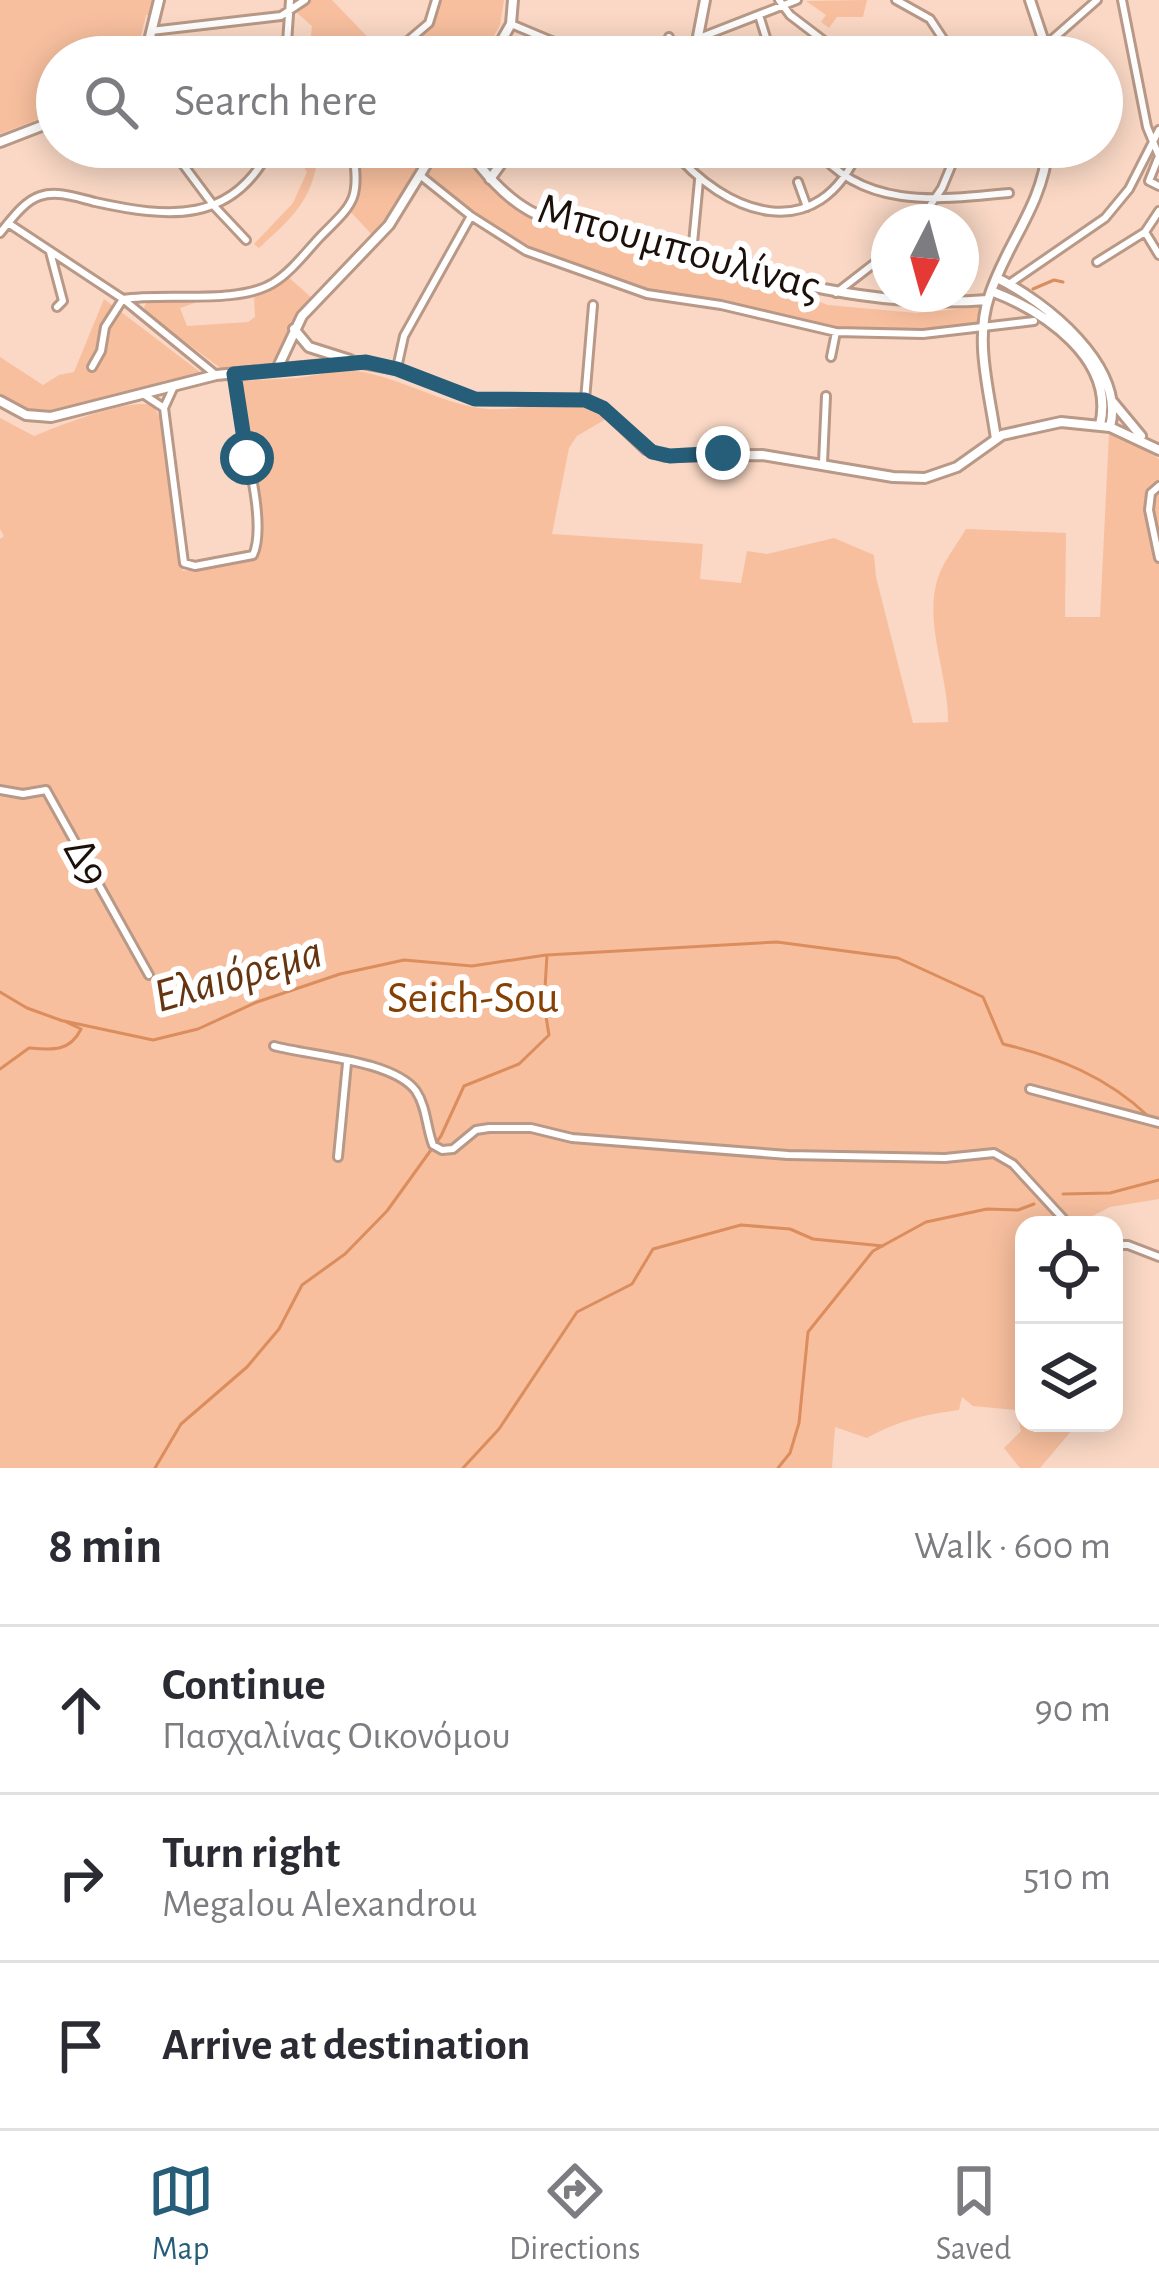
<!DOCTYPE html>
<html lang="en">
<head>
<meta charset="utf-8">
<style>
  body { margin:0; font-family:"Alegreya Sans",sans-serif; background:#f2f2f3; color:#2b2b33 }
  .controls { position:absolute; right:36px; bottom:36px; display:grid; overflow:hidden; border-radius:24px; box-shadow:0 6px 30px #0003 }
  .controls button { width:108px; height:108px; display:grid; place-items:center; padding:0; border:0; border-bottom:3px solid #e1e1e2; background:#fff; color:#2b2b33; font:60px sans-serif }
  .compass { position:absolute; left:871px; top:204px; width:108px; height:108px; border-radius:50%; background:#fff; box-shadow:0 6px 30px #0003; rotate:186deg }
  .stop { position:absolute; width:36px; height:36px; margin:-27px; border:9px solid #265e79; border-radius:50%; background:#fff }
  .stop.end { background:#265e79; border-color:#fff; box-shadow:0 3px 12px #0008 }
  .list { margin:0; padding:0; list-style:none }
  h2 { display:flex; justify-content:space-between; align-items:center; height:156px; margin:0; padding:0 48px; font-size:51px }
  h2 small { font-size:39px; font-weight:400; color:#7c7c81 }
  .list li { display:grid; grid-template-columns:78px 1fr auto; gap:36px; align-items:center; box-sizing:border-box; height:168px; padding:0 48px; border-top:3px solid #e1e1e2 }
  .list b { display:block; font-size:45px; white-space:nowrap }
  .list p { margin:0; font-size:39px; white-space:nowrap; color:#7c7c81 }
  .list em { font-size:39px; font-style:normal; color:#7c7c81 }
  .icon { flex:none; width:66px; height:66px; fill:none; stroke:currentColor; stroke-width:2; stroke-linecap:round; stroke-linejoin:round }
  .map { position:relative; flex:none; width:1159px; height:1468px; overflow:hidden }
  .search { position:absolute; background:#fff; box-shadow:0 6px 30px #0003; left:36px; right:36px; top:36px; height:132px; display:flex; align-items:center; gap:30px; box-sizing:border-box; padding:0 42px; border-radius:66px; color:#7c7c81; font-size:45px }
  .sheet { height:660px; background:#fff }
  nav { display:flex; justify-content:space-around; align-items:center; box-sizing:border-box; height:168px; border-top:3px solid #e1e1e2; background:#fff; font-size:33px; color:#7c7c81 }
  nav a { display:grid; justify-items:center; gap:6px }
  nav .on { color:#265e79 }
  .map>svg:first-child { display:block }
</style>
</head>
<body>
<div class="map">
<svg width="1159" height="1468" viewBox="0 0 1159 1468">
  <rect width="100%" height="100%" fill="#fad8c5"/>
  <path fill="#f7bf9e" d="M 0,0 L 154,0 L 150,15 L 146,15 L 136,57 L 57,57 L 57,112 L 0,134 Z
    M 311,0 L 332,0 L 384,54 L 381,57 L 309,55 L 312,26 L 297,13 Z
    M 440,0 L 504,0 L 500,25 L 482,57 L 393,57 L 431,26 Z
    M 867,0 L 863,17 L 837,17 L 829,28 L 821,22 L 826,15 L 806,1 Z
    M 300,147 L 319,147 C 314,199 296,214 259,248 L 254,244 L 293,203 L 307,172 L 297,157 Z
    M 356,147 L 430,147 L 390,215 L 373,236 L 350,211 L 360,181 Z
    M 444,147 L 458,147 L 488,182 L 545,221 L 611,232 L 689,263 L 788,290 L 828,305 L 916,313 L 980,307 L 978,322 L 922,333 L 831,328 L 622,285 L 502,234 L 427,176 Z
    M 287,276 L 312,298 L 297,316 L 274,363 L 222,369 L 148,315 L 144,307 L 149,299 L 200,301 L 180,308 L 187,326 L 248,322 L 255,317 L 254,295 Z
    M 104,299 L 204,375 L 45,414 L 17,407 L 0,394 L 0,357 L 43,385 L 59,375 L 74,372 Z
    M 344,370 C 395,372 438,405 488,409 C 526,412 577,389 606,419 L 577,436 L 569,448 L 552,534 L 703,544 L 700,579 L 741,583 L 747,551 L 767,554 L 834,538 L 874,555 L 876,577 L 913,723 L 948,722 C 949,674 920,616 941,570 C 948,556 958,542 966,529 L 1066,533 L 1065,617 L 1100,617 L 1109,434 L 1138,445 L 1159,459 L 1159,1199 L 1110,1207 L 1075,1225 L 1024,1225 L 1024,1423 L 1078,1423 L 1040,1468 L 1020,1468 L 1004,1448 L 1021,1431 L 1016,1410 L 973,1406 L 962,1397 L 959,1410 C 925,1414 897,1421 867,1438 L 835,1427 L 832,1468 L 0,1468 L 0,539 L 4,536 L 0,529 L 0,418 L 34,436 C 62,425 125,399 153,405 L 163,424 L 183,571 L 249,560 L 259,552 L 259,513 L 239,381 L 298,378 Z"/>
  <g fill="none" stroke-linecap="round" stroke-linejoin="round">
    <path stroke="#db8d5d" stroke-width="3" d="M 1033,289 L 1054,280 L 1063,282
      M 0,992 L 27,1008 L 63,1021
      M 0,1069 L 29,1048 C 52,1050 70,1052 81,1029 L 64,1021 L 153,1040 L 198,1029 L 257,1002 L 340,974 L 404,960 L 472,966 L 546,955
      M 1063,1194 L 1110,1193 L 1159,1180
      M 155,1468 L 181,1424 L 247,1367 L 279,1329 L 302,1285 L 345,1254 L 387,1211 L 441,1136 L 464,1086 L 519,1064 L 549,1035 L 544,1004 L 547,955 L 777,942 L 898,958 L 983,997 L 1003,1044 C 1058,1057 1107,1077 1148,1116
      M 463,1468 L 499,1429 L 577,1312 L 632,1284 L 653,1249 L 741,1225 L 790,1229 L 813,1239 L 883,1246
      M 778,1468 L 790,1453 L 799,1423 L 808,1332 L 873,1251 L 926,1222 L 987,1209 L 1018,1210 L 1034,1204"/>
    <defs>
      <path id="street" d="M 779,0 L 790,15 L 845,57
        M 896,0 L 930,19 L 955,57
        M 1122,0 L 1147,127 L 1159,156 L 1149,181 L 1159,186
        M 759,15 L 772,57
        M 511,24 L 590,57
        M 151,31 L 281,16 L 305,0
        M 699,38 L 797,0
        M 286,57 L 290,0
        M 389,57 L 429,23 L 436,0
        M 665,57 L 669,37
        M 1023,57 L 1047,44 L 1097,0
        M 170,147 L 214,206 L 246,240
        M 670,147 C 725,216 819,249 860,147
        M 815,147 C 861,210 940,200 1009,193
        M 421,176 L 471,216 L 526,251 L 647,294 L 721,305 L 836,332 L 923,334 L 1034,321
        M 798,182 L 807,207
        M 919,222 L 942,188 L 959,147
        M 8,223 L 123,299 L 216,375
        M 1145,232 L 1159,255
        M 0,233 C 11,220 24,201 40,196 C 58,190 78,198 95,202 C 168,218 233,225 271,147
        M 50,252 L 63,301 L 57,307
        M 692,254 L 699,180
        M 1097,262 L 1145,232 L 1159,211
        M 1009,284 L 1105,218 L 1129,189 L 1159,130
        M 836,293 L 889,252
        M 831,357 L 836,332
        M 92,367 L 101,351 L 105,327 L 123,299 C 166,292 237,305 273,283 C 291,272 306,252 320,237 C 357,200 359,200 353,147
        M 397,368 L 404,336 L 471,216
        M 143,394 L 164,408
        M 585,400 L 593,305
        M 164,408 L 184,563 L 195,566 L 253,555 C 270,519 235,418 234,374
        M 164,408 L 174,386
        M 823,463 L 826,396
        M 1159,486 L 1151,493 L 1149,510 L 1159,558
        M 0,790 L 23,794 L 46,790 L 149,975
        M 274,1046 C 311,1056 393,1060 416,1091 C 427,1108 426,1127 433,1145 L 442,1150 L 453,1149 L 476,1130 L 489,1128 L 531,1128 L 572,1138 L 788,1155 L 945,1158 L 994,1153 L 1013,1164 L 1069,1225
        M 1030,1089 L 1159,1123
        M 338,1157 L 347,1063
        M 1114,1245 L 1128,1245 L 1159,1257"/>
      <path id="secondary" d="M 1030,0 L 1049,57
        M 145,57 L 159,0
        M 492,57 L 511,24 L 513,0
        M 694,57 L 705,0
        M 0,142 L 57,120
        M 465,147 C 484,172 503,196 530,211 C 559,227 597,225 628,235 C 745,272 863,310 987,300
        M 490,179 L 513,147
        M 997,278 C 1046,302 1126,366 1110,427
        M 991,291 C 1044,311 1116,359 1100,425
        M 294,329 L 309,347 L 350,360
        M 277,369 L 302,316 L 389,225 L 437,147
        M 0,401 L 26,415 L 51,417 L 216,375 L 357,362 L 397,369 L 475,399 L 585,400 L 603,408 L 646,449 L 665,456 L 762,455 L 893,477 L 925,478 L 957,467 L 1002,435 L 1061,422 L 1110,427 L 1159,450
        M 1112,401 L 1141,436
        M 996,439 C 990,394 974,341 989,297 C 1006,243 1042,208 1048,147"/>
    </defs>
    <use href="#street" stroke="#b89886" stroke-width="12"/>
    <use href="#secondary" stroke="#b89886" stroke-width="14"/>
    <use href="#street" stroke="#fff" stroke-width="6"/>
    <use href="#secondary" stroke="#fff" stroke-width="8"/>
  </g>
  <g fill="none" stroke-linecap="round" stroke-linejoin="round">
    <path stroke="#265e79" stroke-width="15" d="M 247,458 L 234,374 L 366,362 L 397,369 L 475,399 L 585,400 L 603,408 L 652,452 L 670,456 L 723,453"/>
  </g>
  <g text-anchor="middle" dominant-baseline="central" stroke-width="12" stroke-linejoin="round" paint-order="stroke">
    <g font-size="45" fill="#1c110a" stroke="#fff">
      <text transform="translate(679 248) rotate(16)">Μπουμπουλίνας</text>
      <text transform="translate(86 862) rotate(61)">Δ9</text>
    </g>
    <g font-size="45" fill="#874004" stroke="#fff">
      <text x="473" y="998">Seich-Sou</text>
    </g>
    <g font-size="48" font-style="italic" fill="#673410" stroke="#fff">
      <text transform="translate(238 975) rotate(-16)">Ελαιόρεμα</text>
    </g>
  </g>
</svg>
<div class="controls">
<button><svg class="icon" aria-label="locate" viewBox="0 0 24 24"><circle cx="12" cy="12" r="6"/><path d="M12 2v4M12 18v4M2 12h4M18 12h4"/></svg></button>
<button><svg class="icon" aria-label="layers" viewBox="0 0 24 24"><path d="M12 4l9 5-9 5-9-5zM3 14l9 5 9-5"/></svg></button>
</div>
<svg class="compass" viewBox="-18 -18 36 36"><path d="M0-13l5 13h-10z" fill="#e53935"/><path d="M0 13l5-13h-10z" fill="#7c7c81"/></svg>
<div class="stop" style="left:247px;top:458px"></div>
<div class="stop end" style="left:723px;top:453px"></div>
<div class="search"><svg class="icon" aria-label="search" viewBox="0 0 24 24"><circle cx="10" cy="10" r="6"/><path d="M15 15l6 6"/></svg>Search here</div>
</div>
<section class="sheet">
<h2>8 min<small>Walk · 600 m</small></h2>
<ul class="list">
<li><svg class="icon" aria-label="ahead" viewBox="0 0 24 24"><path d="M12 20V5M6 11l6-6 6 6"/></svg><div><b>Continue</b><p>Πασχαλίνας Οικονόμου</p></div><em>90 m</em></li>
<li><svg class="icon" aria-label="right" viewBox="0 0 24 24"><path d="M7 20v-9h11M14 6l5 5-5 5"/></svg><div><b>Turn right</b><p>Megalou Alexandrou</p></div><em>510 m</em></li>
<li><svg class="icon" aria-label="arrive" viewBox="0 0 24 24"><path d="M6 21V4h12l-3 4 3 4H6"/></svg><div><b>Arrive at destination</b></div></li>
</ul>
</section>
<nav>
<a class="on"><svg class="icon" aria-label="map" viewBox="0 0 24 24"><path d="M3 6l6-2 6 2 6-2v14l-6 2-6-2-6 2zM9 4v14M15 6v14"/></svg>Map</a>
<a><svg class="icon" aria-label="directions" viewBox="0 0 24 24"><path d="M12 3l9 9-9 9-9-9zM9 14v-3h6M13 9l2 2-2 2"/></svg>Directions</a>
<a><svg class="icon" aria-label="saved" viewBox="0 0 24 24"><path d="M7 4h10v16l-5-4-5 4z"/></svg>Saved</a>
</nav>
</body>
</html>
